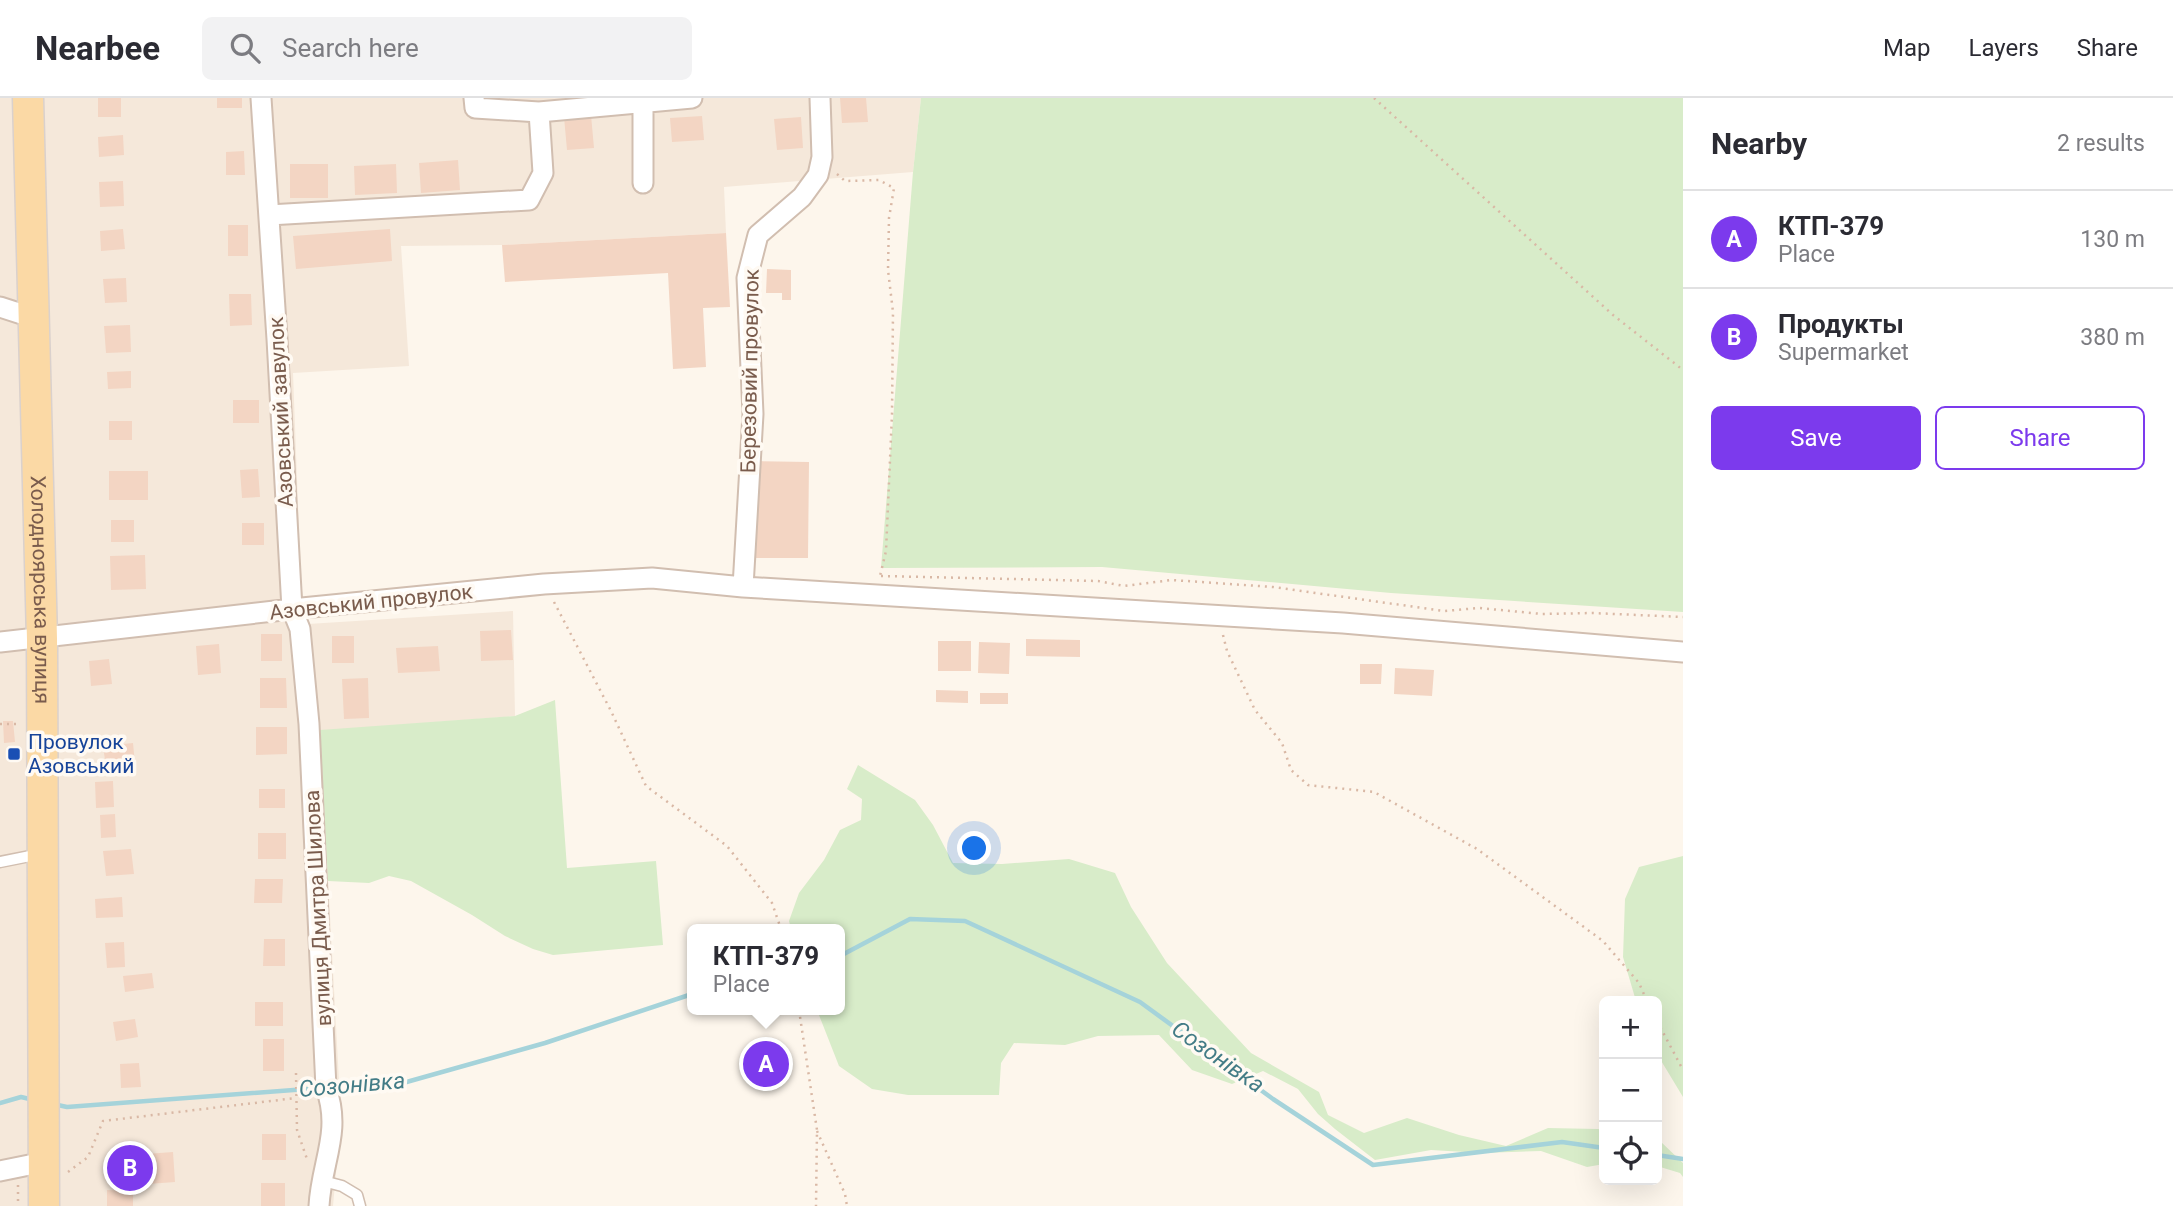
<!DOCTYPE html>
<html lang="en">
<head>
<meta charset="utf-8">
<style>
  body { margin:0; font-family:Roboto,sans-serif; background:#f2f2f3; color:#2b2b33 }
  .controls { position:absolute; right:21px; bottom:21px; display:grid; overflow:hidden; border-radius:10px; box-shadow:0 7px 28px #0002 }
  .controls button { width:63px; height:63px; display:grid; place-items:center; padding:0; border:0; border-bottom:2px solid #e1e1e2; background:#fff; color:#2b2b33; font:35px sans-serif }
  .you { position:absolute; left:975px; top:751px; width:24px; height:24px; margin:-18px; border:5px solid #fff; border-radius:50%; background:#1a73e8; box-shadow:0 0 0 10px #1a73e833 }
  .badge { display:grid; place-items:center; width:46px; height:46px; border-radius:50%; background:#7c3aed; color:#fff; font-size:23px; font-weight:700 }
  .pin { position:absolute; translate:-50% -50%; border:4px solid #fff; box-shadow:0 2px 7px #0006 }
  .popup { position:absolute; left:687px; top:826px; width:158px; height:91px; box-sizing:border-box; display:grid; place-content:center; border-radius:10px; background:#fff; filter:drop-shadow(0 2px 5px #0005); font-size:23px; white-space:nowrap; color:#7c7c81 }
  .popup b { font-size:26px; color:#2b2b33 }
  .popup::after { content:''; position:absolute; left:50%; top:100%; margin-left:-14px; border:14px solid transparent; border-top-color:#fff }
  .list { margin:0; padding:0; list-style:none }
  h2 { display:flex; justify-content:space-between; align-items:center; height:91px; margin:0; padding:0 28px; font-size:30px }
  h2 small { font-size:23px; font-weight:400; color:#7c7c81 }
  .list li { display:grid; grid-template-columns:46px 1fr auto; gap:21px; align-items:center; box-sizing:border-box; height:98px; padding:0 28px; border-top:2px solid #e1e1e2 }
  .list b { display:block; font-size:26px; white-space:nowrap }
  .list p { margin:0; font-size:23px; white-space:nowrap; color:#7c7c81 }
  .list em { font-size:23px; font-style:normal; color:#7c7c81 }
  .actions { display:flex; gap:14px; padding:21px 28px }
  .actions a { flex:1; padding:16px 0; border:2px solid #7c3aed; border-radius:10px; text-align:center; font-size:24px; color:#7c3aed }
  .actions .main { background:#7c3aed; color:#fff }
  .icon { flex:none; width:38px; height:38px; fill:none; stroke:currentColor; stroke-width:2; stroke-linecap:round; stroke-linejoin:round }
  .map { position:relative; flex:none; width:1683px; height:1108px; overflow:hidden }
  header { display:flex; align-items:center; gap:42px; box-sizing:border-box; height:98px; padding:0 35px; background:#fff; border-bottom:2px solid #e1e1e2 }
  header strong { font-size:33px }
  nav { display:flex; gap:38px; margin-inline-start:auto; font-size:24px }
  .search { width:490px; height:63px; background:#f2f2f3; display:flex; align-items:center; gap:18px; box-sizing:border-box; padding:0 24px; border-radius:10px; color:#7c7c81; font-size:26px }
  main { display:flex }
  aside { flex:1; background:#fff }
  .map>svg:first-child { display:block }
</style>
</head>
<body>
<header>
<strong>Nearbee</strong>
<div class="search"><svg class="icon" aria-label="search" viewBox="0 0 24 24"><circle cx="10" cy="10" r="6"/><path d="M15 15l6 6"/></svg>Search here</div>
<nav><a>Map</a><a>Layers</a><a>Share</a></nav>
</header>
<main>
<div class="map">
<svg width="1683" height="1108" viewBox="0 0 1683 1108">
  <rect width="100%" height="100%" fill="#fdf6ec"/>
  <path fill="#f5e8da" d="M 0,0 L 921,0 L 913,74 L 724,89 L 726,135 L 502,147 L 401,148 L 409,268 L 293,275 L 301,487 L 308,526 L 513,513 L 515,618 L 320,633 L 341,1020 L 333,1108 L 0,1108 Z"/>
  <path fill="#d8ecc9" d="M 921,0 L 1683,0 L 1683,514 L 1391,495 L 1102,469 L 881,470 L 913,74 Z
    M 555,602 L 567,770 L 656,763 L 663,847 L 553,857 L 533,851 L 505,838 L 472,817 L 411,783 L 389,778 L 369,785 L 328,783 L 320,632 L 515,618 Z
    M 858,667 L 915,702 L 933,727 L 953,765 L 1002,766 L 1069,761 L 1115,775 L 1131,809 L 1167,865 L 1251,955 L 1319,994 L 1328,1017 L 1364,1035 L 1407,1020 L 1459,1037 L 1506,1048 L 1548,1030 L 1598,1031 L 1604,1032 L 1604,1066 L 1587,1069 L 1541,1053 L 1482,1055 L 1431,1052 L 1375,1062 L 1335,1031 L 1318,1016 L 1298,991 L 1263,973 L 1232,986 L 1192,972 L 1159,937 L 1098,938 L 1065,947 L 1014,945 L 1001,965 L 999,997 L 908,997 L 872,991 L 839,968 L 817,912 L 840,912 L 840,831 L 791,831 L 789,823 L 799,795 L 824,762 L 840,732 L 861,722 L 862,701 L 847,691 Z
    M 1683,758 L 1683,999 L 1657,956 L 1657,903 L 1636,903 L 1623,859 L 1625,801 L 1639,769 Z
    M 1657,1042 L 1660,1043 L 1683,1065 L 1683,1079 L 1680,1075 L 1657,1068 Z"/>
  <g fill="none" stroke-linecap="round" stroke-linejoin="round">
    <path stroke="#a5d3da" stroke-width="4.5" d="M 840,858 L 910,821 L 965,823 L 1140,904 L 1273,1001 L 1373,1067 L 1562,1044 L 1604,1050
      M 332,989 L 403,985 L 545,945 L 692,896
      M 0,1005 L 21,999 L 34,1002
      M 53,1006 L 67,1009 L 320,990
      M 1657,1057 L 1683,1061"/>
  </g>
  <path fill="#f3d5c3" d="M 98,0 L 121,0 L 121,19 L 98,19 Z
    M 217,0 L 242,0 L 242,10 L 217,10 Z
    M 840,0 L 866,0 L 868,24 L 842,25 Z
    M 591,17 L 594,50 L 567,52 L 564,19 Z
    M 702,18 L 704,42 L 672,44 L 670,20 Z
    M 801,19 L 803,50 L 777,52 L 774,21 Z
    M 123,37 L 124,57 L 99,59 L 98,39 Z
    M 244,53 L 245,77 L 226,77 L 226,54 Z
    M 458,62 L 460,92 L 421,95 L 419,65 Z
    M 290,66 L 328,66 L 328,100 L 290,100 Z
    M 396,66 L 397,95 L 355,97 L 354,68 Z
    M 123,83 L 124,108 L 100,109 L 99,84 Z
    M 228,127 L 248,127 L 248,158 L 228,158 Z
    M 123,131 L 125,151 L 101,153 L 100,133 Z
    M 390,131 L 392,163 L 296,171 L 293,138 Z
    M 726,135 L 730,209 L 703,210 L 706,269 L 673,271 L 668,175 L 505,184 L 502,147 Z
    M 767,171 L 791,172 L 791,202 L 782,202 L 782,195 L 766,195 Z
    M 126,180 L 127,204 L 105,205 L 103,181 Z
    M 229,196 L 251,196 L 252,227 L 230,228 Z
    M 130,227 L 131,254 L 106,255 L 104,228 Z
    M 131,273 L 131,290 L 108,291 L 107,274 Z
    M 233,302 L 259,302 L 259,325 L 233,325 Z
    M 109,323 L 132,323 L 132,342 L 109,342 Z
    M 755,363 L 809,364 L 808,460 L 754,460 Z
    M 258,371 L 260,399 L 242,400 L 240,372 Z
    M 109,373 L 148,373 L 148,402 L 109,402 Z
    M 111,422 L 134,422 L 134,444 L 111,444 Z
    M 242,425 L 264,425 L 264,447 L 242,447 Z
    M 145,457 L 146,491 L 111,492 L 110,458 Z
    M 511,532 L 513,562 L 481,563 L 480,533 Z
    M 261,536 L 282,536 L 282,563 L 261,563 Z
    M 332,538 L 354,538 L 354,565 L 332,565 Z
    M 1026,541 L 1080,542 L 1080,559 L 1026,558 Z
    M 938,543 L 971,543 L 971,573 L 938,573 Z
    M 979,544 L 1010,545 L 1009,576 L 978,575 Z
    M 219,546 L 221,575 L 198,577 L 196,548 Z
    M 438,548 L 440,573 L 398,575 L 396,550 Z
    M 109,561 L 112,586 L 91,588 L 89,563 Z
    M 1360,566 L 1382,566 L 1381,586 L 1360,586 Z
    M 1395,570 L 1434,572 L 1432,598 L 1394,596 Z
    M 260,580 L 286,580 L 287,610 L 260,610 Z
    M 368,580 L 369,620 L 344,621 L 342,581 Z
    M 936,592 L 968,593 L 968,605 L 936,604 Z
    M 980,595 L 1008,595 L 1008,606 L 980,606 Z
    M 3,623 L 13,623 L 15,644 L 4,645 Z
    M 256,629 L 287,629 L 287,656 L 256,657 Z
    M 133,645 L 135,666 L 106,669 L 103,648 Z
    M 113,683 L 114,709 L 96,710 L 95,684 Z
    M 259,691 L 285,691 L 285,710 L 259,710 Z
    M 115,716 L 116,739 L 101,740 L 100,717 Z
    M 258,735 L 286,735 L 286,761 L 258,761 Z
    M 131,751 L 134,776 L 106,778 L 103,753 Z
    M 255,781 L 283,781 L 282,805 L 254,805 Z
    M 122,799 L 123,819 L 96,820 L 95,801 Z
    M 264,841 L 285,841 L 285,868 L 263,868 Z
    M 124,844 L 125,869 L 107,870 L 105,845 Z
    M 152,875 L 154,890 L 125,894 L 123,878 Z
    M 255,904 L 283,904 L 283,928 L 255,928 Z
    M 135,921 L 138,939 L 116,943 L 113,924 Z
    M 263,941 L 284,941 L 284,973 L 263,973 Z
    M 754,958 L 756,971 L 747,973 L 745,960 Z
    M 139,965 L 141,989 L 121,990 L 120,966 Z
    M 262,1036 L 286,1036 L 286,1062 L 262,1062 Z
    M 173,1054 L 175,1084 L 148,1086 L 146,1056 Z
    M 116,1060 L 143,1060 L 143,1080 L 117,1080 Z
    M 261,1085 L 285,1085 L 285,1108 L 261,1108 Z
    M 107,1092 L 133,1093 L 133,1108 L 107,1108 Z"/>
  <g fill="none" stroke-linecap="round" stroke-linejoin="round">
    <defs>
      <path id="service" d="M 0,764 L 40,756
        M 323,1083 L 342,1088 L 357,1097 L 360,1108"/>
      <path id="minor" d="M 261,0 L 277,241 L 292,511 L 300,531 L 309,626 L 326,990 C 342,1034 321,1065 319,1108
        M 474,0 L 475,10 L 539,14 L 692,0
        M 643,85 L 643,0
        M 269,117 L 529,102 L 543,75 L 539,14
        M 0,209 L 34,220
        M 743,489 L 753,316 L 747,180 L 758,137 L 802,99 L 818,77 L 822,59 L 820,0
        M 0,544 L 292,511 L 544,486 L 652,480 L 743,489 L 1343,525 L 1683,554
        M 0,1073 L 44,1064"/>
      <g id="primary">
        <path id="s1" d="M 28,0 L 42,541 L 44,1108"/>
      </g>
    </defs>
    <use href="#service" stroke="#d1beb0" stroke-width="13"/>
    <use href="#minor" stroke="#d1beb0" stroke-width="23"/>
    <use href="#primary" stroke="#dad1cd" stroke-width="33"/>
    <path stroke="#d9b8a5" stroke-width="2.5" stroke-dasharray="2 5" stroke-linecap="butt" d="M 1374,0 L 1613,217 L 1683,272
      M 837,76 L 845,83 L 879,82 L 894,90 L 889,120 L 888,172 L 893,214 L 892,316 L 886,453 L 880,478
      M 881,478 L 1098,483 L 1124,488 L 1172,482 L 1273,489 L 1444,513 L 1479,510 L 1542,516 L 1592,515 L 1683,519
      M 554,504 L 611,613 L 646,688 L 727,748 L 772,805 L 781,831
      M 1223,537 L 1227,553 L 1255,612 L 1282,645 L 1291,672 L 1308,687 L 1374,694 L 1477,751 L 1603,843 L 1639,885 L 1647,903
      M 0,626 L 21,626
      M 799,912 L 817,1032 L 816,1108
      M 1657,923 L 1683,972
      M 296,975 L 297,1032 L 308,1064
      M 817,1033 L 845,1096 L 847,1108
      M 68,1074 L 88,1059 L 103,1023 L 296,1000
      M 18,1087 L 18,1108"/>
    <use href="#service" stroke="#fff" stroke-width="10"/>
    <use href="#minor" stroke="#fff" stroke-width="19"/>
    <use href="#primary" stroke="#fbd9a5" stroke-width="30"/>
  </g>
  <rect fill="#1a4fb4" stroke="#fffaf3" stroke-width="2.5" x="7" y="649" width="14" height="14" rx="3.5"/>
  <g text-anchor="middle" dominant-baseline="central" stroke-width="7" stroke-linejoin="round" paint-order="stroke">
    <g font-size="21" fill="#7a5c4d" stroke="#fffaf3">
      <text transform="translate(750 273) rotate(-89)">Березовий провулок</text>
      <text transform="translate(281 314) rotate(-93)">Азовський завулок</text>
      <text stroke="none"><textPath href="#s1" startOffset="492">Холодноярська вулиця</textPath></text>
      <text transform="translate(371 504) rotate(-6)">Азовський провулок</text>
      <text transform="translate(318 810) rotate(-93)">вулиця Дмитра Шилова</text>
    </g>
    <g font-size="21" fill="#164399" stroke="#fffaf3" text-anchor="start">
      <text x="28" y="644">Провулок<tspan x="28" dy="24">Азовський</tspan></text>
    </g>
    <g font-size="23" font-style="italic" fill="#437c86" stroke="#fffaf3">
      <text transform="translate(1218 959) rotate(35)">Созонівка</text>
      <text transform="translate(352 987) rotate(-5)">Созонівка</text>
    </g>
  </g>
</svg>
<div class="controls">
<button>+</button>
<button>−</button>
<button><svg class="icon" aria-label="locate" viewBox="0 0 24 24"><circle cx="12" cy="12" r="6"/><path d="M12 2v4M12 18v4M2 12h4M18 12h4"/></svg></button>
</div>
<div class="you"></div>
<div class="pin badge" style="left:766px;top:966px">A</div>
<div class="popup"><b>КТП-379</b>Place</div>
<div class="pin badge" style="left:130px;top:1070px">B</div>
</div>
<aside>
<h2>Nearby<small>2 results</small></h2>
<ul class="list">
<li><span class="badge">A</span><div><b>КТП-379</b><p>Place</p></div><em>130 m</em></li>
<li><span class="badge">B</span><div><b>Продукты</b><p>Supermarket</p></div><em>380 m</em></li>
</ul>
<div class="actions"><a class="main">Save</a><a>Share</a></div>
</aside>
</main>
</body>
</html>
